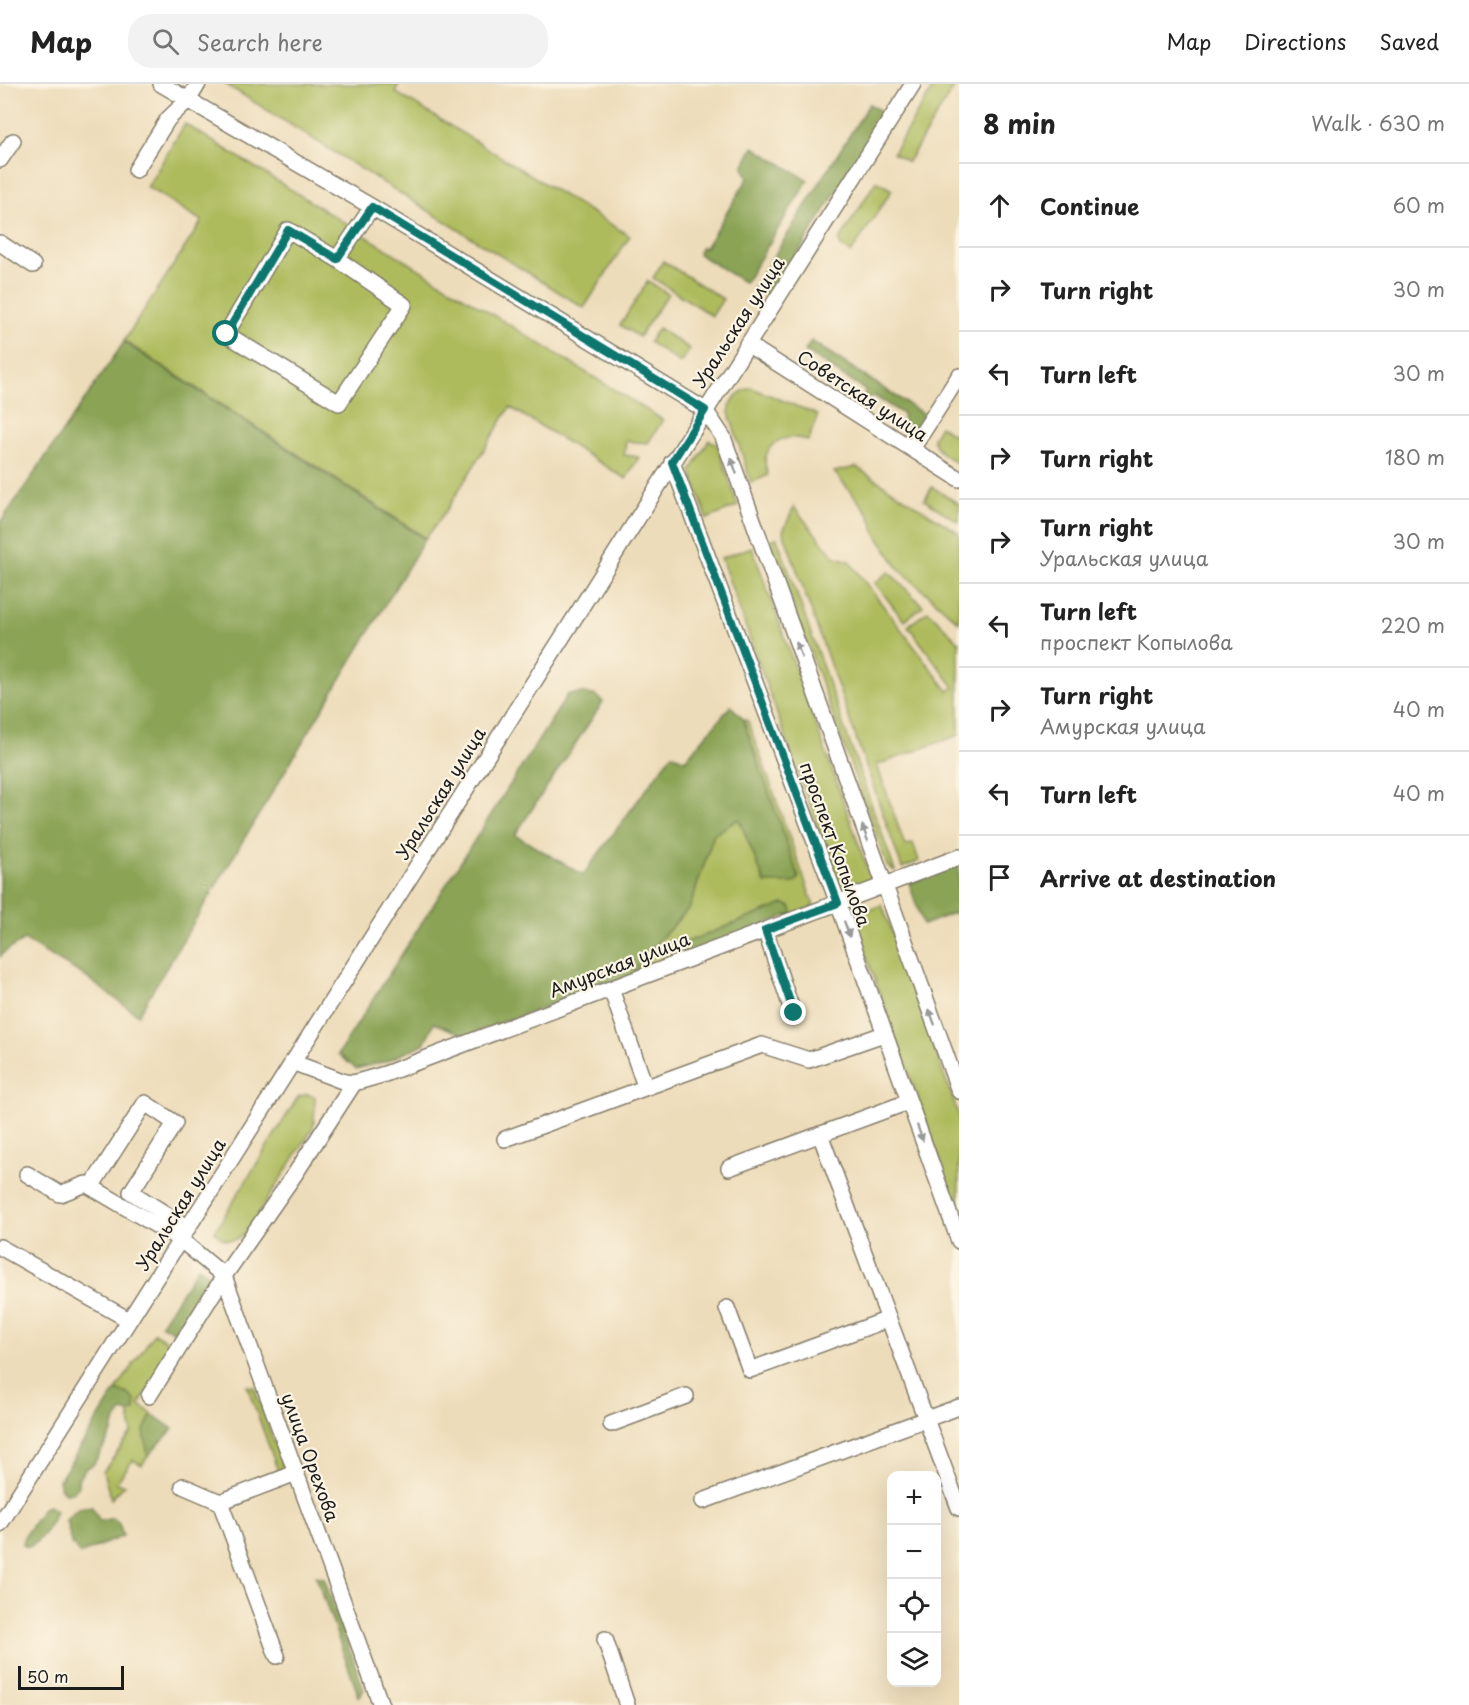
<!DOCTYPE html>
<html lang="en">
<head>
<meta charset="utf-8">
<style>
  body { margin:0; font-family:"Playpen Sans",sans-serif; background:#f2f2f2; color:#222 }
  .controls { position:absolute; right:18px; bottom:18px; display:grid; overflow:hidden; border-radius:12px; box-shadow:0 6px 24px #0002 }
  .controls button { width:54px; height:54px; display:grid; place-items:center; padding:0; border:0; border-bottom:2px solid #e0e0e0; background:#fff; color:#222; font:30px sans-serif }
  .scale { position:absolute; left:18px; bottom:15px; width:106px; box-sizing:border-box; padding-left:6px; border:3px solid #1c1c1c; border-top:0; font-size:16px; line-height:21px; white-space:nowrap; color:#1c1c1c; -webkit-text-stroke:4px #fcf5e5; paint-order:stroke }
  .stop { position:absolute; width:18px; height:18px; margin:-14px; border:4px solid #0f766e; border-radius:50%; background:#fff }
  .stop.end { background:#0f766e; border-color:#fff; box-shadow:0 2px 6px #0008 }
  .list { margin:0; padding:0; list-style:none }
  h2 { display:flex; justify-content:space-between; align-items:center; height:78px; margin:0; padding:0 24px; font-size:26px }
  h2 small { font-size:20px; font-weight:400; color:#767676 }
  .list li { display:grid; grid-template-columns:39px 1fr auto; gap:18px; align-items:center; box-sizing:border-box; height:84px; padding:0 24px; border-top:2px solid #e0e0e0 }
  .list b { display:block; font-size:22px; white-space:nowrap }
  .list p { margin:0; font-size:20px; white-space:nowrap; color:#767676 }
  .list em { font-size:20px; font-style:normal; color:#767676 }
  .icon { flex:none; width:33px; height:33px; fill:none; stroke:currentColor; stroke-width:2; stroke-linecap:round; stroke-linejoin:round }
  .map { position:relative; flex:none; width:959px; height:1621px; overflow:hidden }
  header { display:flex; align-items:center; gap:36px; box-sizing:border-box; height:84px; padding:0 30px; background:#fff; border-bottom:2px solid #e0e0e0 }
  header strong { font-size:28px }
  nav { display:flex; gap:33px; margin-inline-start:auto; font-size:21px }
  .search { width:420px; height:54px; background:#f2f2f2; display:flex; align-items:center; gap:15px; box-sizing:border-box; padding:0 21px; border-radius:24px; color:#767676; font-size:22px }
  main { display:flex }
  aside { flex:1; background:#fff }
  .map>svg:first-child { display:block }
</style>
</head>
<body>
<header>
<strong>Map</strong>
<div class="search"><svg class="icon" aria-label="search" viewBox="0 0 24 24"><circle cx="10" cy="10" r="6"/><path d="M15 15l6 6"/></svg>Search here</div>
<nav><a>Map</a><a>Directions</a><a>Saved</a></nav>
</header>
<main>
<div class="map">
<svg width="959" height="1621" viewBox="0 0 959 1621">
  <rect width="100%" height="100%" fill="#fcf5e5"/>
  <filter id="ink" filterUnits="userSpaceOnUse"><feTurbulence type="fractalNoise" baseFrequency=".0167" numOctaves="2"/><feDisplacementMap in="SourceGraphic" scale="12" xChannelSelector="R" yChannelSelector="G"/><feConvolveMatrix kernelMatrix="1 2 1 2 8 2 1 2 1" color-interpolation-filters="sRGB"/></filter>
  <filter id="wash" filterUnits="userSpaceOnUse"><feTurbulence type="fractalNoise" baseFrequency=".008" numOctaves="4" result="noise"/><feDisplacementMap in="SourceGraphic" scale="24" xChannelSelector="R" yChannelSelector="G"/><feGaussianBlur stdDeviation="1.35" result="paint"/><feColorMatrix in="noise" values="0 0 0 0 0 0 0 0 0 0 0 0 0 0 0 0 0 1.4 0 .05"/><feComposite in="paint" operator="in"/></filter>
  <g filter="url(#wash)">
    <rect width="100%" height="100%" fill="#eddcb9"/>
    <path fill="#aebb5d" stroke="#656c3c" stroke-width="1.5" d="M 225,0 L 399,0 L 395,8 L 630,152 L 584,224 Z
      M 935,0 L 956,0 L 908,78 L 893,69 Z
      M 185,40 L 663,336 L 648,359 L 626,357 L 624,371 L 639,373 L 626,395 L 510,323 L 448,424 L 426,454 L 124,257 L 202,137 L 147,103 Z
      M 876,97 L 892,106 L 851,169 L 841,162 L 839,157 Z
      M 663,177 L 723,215 L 712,232 L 653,194 Z
      M 648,197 L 668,210 L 639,253 L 620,241 Z
      M 658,244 L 690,265 L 680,279 L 649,258 Z
      M 752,304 L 818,331 L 808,357 C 782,346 757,364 768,391 L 751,399 L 729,329 C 730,316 739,306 752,304 Z
      M 940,342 L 959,354 L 959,380 C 947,373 936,368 933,354 Z
      M 709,356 L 717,360 L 738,422 L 707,435 L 691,387 Z
      M 856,383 L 959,449 L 959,538 L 899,485 L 876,450 L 869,430 L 834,388 Z
      M 932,403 L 959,420 L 959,438 L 924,416 Z
      M 794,423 L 831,469 L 836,473 L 849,477 L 948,607 L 954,603 L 908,542 L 928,527 L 959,558 L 959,651 L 877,681 L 905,762 L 913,759 L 919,777 L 902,784 L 783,447 Z
      M 777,454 L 895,787 L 887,782 L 770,456 Z
      M 752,463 L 872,797 L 841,808 L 721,474 Z
      M 889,488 L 923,522 L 904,537 L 875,499 Z
      M 743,635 L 748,637 L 814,822 L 788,833 L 790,822 L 784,820 L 677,862 L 683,873 L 635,890 L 640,877 L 690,823 L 714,750 L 739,734 L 765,799 L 799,795 Z
      M 882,821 L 959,1032 L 959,1130 L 852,832 Z
      M 307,1010 L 315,1013 L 314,1039 L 312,1046 L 246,1149 C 235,1158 224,1160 215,1147 L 298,1013 Z
      M 154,1249 L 176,1263 L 139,1320 L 152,1330 L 144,1346 L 148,1372 L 142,1381 L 133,1376 L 116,1399 L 125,1401 L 111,1415 L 103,1388 L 132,1348 L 129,1329 L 135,1326 L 128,1310 L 116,1306 Z
      M 247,1302 L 254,1303 L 283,1383 L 279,1390 Z"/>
    <path fill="#8aa354" stroke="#536038" stroke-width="1.5" d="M 869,20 L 885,30 L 770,214 L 754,204 Z
      M 753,63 L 808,96 L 745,199 L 698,170 L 702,163 L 705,164 L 748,94 L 743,83 Z
      M 811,257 L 925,331 L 919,341 L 913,344 L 904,341 L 903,330 L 874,312 L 863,316 L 861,315 L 866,307 L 805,267 Z
      M 124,258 L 425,455 L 138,931 L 80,889 L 24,856 L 4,868 L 0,873 L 0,439 Z
      M 584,609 L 597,612 L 603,618 L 515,751 L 583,791 L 672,670 L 685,676 L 731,622 L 743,635 L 799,794 L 795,799 L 765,799 L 739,735 L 714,750 L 690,823 L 640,877 L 635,890 L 466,952 L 434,939 L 424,960 L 387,977 L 356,985 L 338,970 L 568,610 Z
      M 959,781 L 959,827 L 923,841 L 909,799 Z
      M 784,820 L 790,822 L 793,829 L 683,873 L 676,868 L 677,862 Z
      M 198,1183 L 209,1190 L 212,1195 L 211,1204 L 179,1251 L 161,1240 Z
      M 116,1306 L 128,1310 L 135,1316 L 135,1326 L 129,1329 L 122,1327 L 114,1339 L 112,1349 L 93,1381 L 86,1384 L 78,1395 L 79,1402 L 73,1409 L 65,1409 L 61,1405 L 59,1397 Z
      M 152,1330 L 173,1345 L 148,1372 L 144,1346 Z
      M 49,1422 L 56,1427 C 53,1439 40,1458 29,1463 L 23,1461 L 24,1453 L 43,1424 Z
      M 92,1423 L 100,1437 L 113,1434 L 119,1439 L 123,1452 L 80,1470 L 71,1459 L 66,1436 L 79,1424 Z
      M 316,1492 L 324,1494 L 364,1606 L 359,1613 Z"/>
  </g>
  <g filter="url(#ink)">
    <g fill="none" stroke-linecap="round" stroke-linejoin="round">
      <defs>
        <path id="minor" d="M 161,0 L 372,123 L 705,326 L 723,353 L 959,1007
          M 0,76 L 13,57
          M 136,86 L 168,35 L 189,15 L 198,0
          M 0,159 L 33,181
          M 337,175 L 404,221 L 339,319 L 226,250 L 288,146 L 337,175 L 372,123
          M 747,260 L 959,395
          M 912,365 L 959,292
          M 672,378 L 838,819 L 959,1157
          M 765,846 L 793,929
          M 611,905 L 645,1002
          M 292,978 L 345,998 L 354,999 L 385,990 L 959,773
          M 820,1050 L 959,1424
          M 505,1055 L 762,961 L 809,976 L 884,950
          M 729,1084 L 908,1018
          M 27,1090 L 60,1110 L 86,1100 L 181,1156 L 224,1192 L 381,1621
          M 91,1103 L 145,1019 L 175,1039 L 131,1108 L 188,1144
          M 0,1163 L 129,1236
          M 727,1224 L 750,1286 L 889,1235
          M 149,1312 L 224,1192 L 295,1090 L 354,999
          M 611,1340 L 686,1312
          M 183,1402 L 220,1418 L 277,1572
          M 703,1417 L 959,1323
          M 220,1418 L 296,1389
          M 0,1440 L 913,0
          M 605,1555 L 627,1621"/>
      </defs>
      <use href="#minor" stroke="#847c6a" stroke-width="18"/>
      <use href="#minor" stroke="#fff" stroke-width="15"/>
    </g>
    <defs><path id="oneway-solid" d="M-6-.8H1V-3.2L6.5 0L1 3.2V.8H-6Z" transform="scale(1.5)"/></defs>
    <g fill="#999">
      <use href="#oneway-solid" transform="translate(734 382) rotate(-109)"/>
      <use href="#oneway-solid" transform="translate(799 566) rotate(-110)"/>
      <use href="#oneway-solid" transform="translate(865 749) rotate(-110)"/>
      <use href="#oneway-solid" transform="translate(847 845) rotate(70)"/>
      <use href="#oneway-solid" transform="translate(932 933) rotate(-110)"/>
      <use href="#oneway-solid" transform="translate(920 1049) rotate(70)"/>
    </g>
  </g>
  <g fill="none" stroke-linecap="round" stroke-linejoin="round" filter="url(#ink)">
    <path stroke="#0f766e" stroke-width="8" d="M 226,250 L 288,146 L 337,175 L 372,123 L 705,326 L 672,378 L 838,819 L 765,846 L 794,929"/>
  </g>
  <g text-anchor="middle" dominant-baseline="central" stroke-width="4.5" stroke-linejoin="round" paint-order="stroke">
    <g font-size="18" fill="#1c1c1c" stroke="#fcf5e5">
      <text transform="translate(738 238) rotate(-57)">Уральская улица</text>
      <text transform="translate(863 311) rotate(33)">Советская улица</text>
      <text transform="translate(440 709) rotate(-58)">Уральская улица</text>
      <text transform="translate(836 760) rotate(70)">проспект Копылова</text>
      <text transform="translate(619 880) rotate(-21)">Амурская улица</text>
      <text transform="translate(180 1120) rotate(-58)">Уральская улица</text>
      <text transform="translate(311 1373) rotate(70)">улица Орехова</text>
    </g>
  </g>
</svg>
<div class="controls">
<button>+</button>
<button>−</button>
<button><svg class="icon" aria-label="locate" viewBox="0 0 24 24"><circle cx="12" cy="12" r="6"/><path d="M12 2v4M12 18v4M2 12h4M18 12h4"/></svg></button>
<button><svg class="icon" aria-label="layers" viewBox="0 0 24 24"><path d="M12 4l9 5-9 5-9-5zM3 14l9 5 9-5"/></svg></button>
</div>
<div class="scale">50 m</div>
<div class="stop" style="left:226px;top:250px"></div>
<div class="stop end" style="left:794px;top:929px"></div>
</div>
<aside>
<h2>8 min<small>Walk · 630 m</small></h2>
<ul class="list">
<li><svg class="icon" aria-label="ahead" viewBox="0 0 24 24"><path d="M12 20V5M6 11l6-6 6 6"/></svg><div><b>Continue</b></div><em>60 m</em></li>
<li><svg class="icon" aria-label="right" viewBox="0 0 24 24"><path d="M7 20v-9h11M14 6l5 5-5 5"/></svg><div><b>Turn right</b></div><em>30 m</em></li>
<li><svg class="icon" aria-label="left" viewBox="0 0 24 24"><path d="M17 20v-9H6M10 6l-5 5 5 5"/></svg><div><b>Turn left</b></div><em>30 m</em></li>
<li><svg class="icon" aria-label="right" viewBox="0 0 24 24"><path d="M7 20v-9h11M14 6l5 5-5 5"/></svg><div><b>Turn right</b></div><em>180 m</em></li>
<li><svg class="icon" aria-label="right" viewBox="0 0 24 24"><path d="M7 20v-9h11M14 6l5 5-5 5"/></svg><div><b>Turn right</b><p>Уральская улица</p></div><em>30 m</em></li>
<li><svg class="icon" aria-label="left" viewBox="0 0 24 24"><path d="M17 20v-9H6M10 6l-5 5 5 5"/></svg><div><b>Turn left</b><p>проспект Копылова</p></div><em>220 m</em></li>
<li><svg class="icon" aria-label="right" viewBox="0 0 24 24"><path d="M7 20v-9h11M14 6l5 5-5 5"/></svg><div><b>Turn right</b><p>Амурская улица</p></div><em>40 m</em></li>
<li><svg class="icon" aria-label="left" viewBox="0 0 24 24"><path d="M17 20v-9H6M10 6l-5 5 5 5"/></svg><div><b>Turn left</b></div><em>40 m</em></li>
<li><svg class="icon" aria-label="arrive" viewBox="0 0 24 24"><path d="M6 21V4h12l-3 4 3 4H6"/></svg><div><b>Arrive at destination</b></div></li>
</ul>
</aside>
</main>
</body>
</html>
